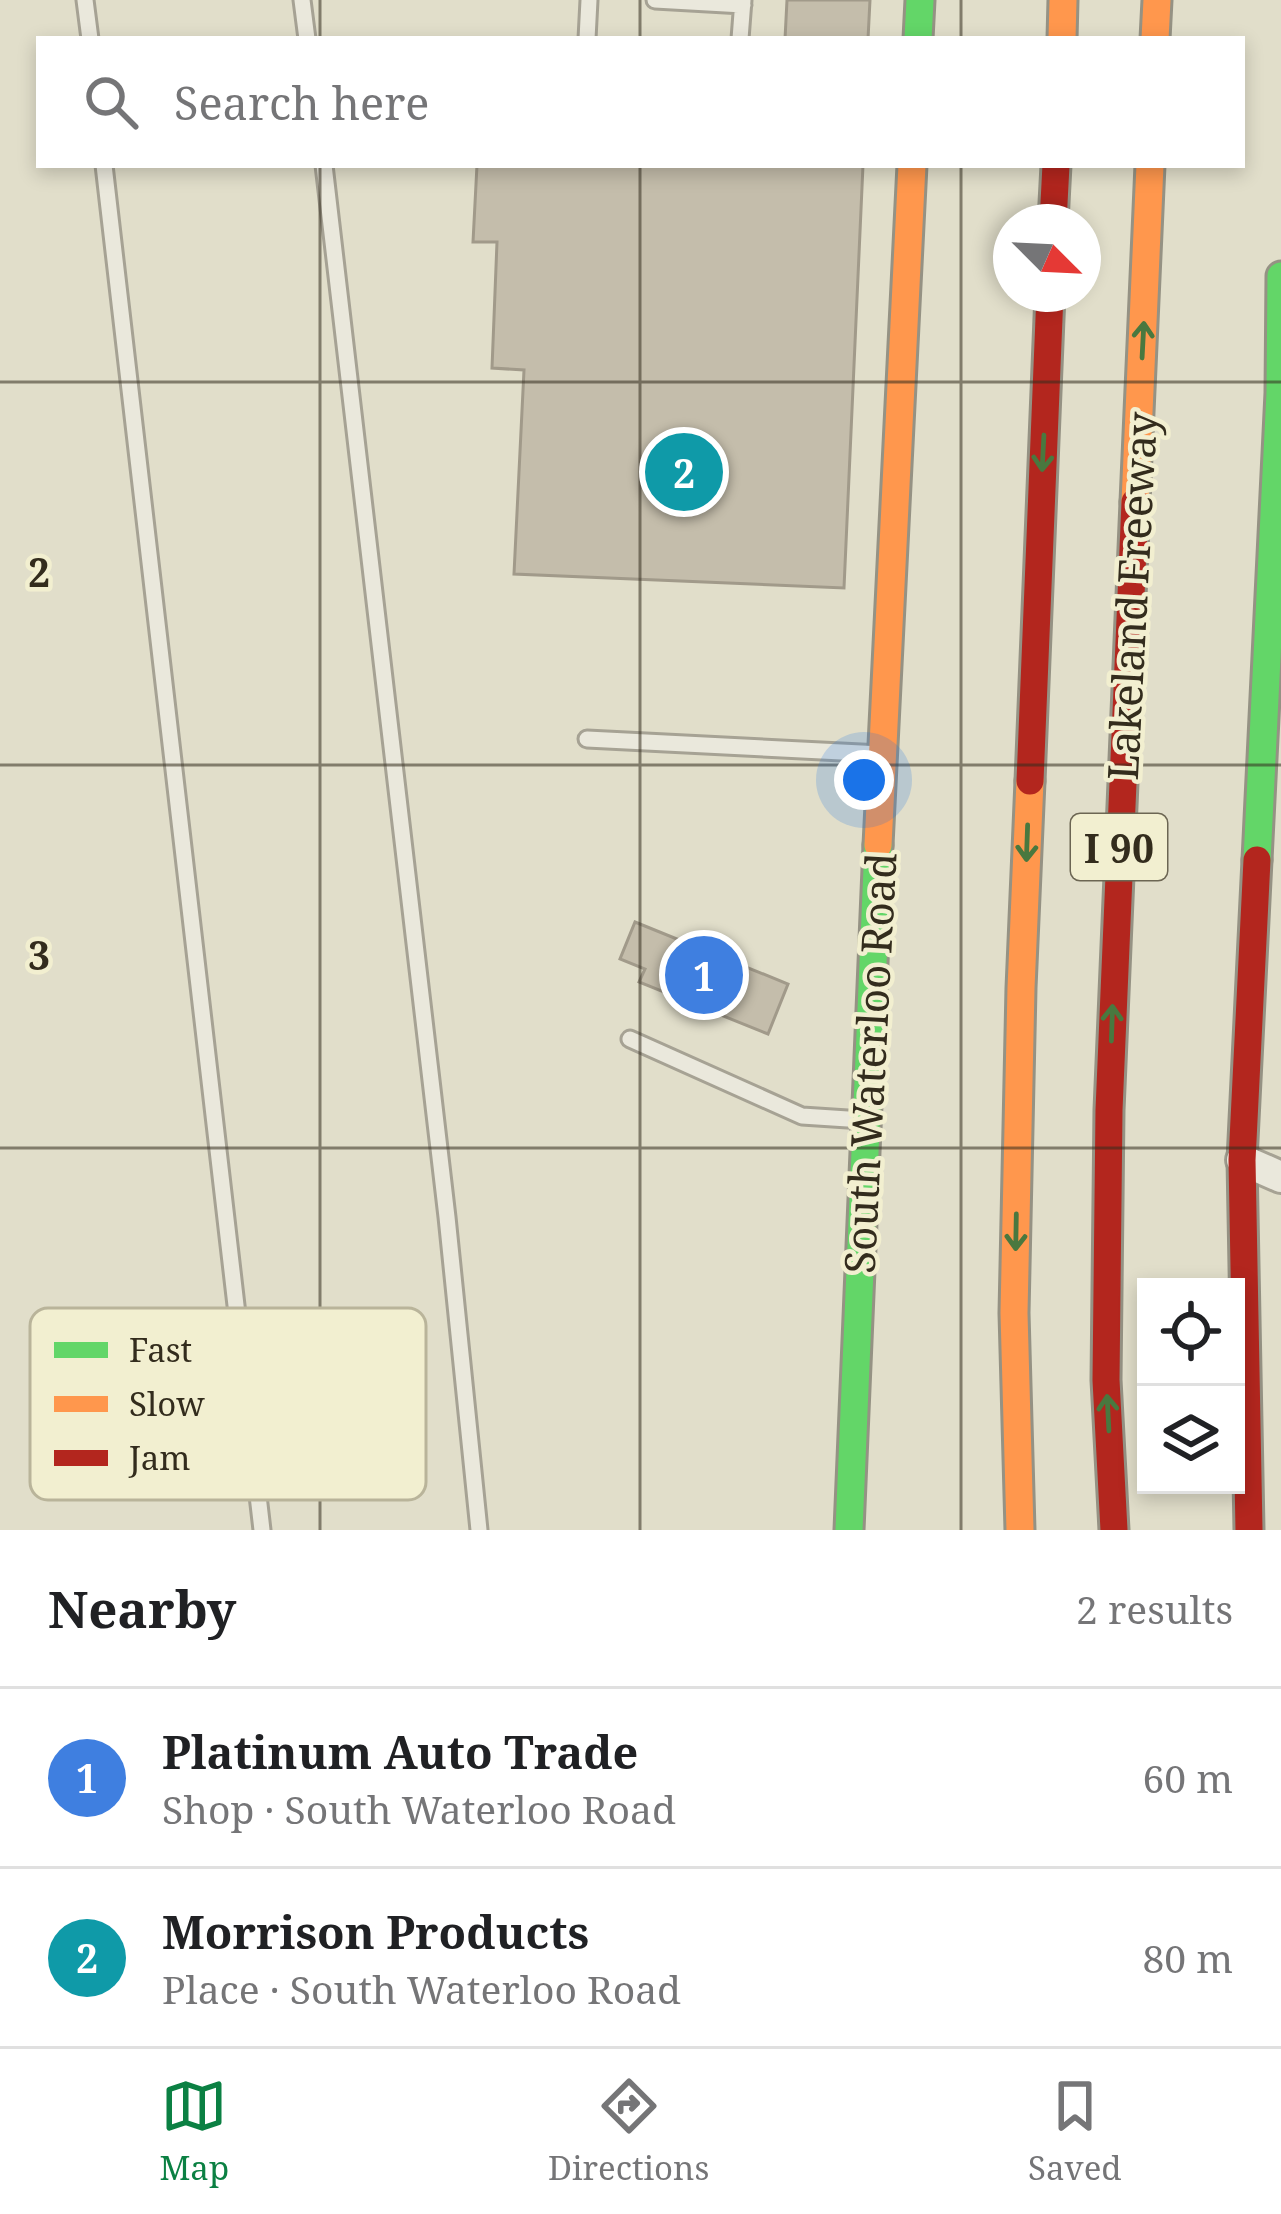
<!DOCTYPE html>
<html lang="en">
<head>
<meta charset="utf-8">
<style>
  body { margin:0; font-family:"Noto Serif",serif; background:#f6f6f6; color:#202124 }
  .controls { position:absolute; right:36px; bottom:36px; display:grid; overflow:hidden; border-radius:0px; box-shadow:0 6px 18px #0003 }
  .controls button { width:108px; height:108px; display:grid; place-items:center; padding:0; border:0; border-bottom:3px solid #e0e0e0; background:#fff; color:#202124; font:60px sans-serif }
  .compass { position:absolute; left:993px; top:204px; width:108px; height:108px; border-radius:50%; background:#fff; box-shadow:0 6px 18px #0003; rotate:114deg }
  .you { position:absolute; left:864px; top:780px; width:42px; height:42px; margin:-30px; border:9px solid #fff; border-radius:50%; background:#1a73e8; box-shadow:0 0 0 18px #1a73e833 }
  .badge { display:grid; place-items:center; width:78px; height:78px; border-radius:50%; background:#0b8043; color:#fff; font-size:39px; font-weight:700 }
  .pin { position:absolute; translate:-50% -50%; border:6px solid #fff; box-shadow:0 3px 12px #0006 }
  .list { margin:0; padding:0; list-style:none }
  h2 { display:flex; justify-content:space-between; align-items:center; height:156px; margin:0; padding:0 48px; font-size:51px }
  h2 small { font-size:39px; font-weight:400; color:#757577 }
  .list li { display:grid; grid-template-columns:78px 1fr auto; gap:36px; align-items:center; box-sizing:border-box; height:180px; padding:0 48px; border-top:3px solid #e0e0e0 }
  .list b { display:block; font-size:45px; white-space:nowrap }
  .list p { margin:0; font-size:39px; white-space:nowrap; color:#757577 }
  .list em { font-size:39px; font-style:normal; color:#757577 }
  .icon { flex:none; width:66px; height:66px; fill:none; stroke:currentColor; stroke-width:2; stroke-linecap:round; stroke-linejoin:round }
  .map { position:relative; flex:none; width:1281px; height:1530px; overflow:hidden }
  .search { position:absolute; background:#fff; box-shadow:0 6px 18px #0003; left:36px; right:36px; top:36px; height:132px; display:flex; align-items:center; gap:30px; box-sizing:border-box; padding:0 42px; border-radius:0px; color:#757577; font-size:45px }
  .sheet { height:516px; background:#fff }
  nav { display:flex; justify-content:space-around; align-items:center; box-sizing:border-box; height:168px; border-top:3px solid #e0e0e0; background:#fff; font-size:33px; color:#757577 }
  nav a { display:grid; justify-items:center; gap:6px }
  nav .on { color:#0b8043 }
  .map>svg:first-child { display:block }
</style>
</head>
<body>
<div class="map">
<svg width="1281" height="1530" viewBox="0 0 1281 1530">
  <rect width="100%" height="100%" fill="#e1deca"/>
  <path fill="#c4bdab" stroke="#a19a8a" stroke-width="3" d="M 787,0 L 870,0 L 868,39 L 785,39 Z
    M 477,165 L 863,165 L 844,588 L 514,574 L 524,370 L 492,368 L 497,242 L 473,242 Z
    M 635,922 L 788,984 L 768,1034 L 639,982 L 645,969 L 620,959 Z"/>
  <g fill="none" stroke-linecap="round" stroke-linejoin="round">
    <defs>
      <path id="lane" d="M 85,0 L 90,39
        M 302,0 L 307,39
        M 655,0 L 743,5
        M 587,39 L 589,0
        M 740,39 L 743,0
        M 104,165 L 262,1530
        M 324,165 L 447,1217 L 479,1530
        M 587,739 L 881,754
        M 630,1039 L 802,1116 L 863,1120"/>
      <path id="street" d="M 1242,1160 L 1281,1177"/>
      <path id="fast" d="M 918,39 L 920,0
        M 1257,860 L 1280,393 L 1281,276
        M 849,1530 L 878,845"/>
      <path id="slow" d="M 1062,39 L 1063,0
        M 1155,39 L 1157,0
        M 1135,502 L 1150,165
        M 878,845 L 912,165
        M 1020,1530 L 1014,1313 L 1021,988 L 1030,781"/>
      <path id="jam" d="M 1053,222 L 1056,165
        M 1030,781 L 1050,294
        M 1114,1530 L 1106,1380 L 1109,1110 L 1135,502
        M 1249,1530 L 1242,1160 L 1257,860"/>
    </defs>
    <use href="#lane" stroke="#a6a294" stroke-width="21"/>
    <use href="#street" stroke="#a6a294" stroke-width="36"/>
    <use href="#fast" stroke="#959284" stroke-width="33"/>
    <use href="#slow" stroke="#959284" stroke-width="33"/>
    <use href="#jam" stroke="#959284" stroke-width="33"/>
    <use href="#lane" stroke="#eae8dc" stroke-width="15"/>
    <use href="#street" stroke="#eae8dc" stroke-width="30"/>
    <use href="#fast" stroke="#63d668" stroke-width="27"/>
    <use href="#slow" stroke="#ff974d" stroke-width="27"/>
    <use href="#jam" stroke="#b3261e" stroke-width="27"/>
  </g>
  <defs><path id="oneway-shaft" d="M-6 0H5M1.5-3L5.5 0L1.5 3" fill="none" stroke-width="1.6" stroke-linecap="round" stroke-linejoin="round" transform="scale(3)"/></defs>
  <g stroke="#49783f">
    <use href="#oneway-shaft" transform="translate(1143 340) rotate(-87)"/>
    <use href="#oneway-shaft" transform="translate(1043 453) rotate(93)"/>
    <use href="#oneway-shaft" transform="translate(1027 843) rotate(92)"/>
    <use href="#oneway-shaft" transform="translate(1112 1023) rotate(-88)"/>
    <use href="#oneway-shaft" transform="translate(1016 1232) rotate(91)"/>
    <use href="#oneway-shaft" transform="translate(1108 1413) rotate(-93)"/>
  </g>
  <path fill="none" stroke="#332c1d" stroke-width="3" stroke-opacity="0.55" d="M 320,0 L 320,39M 640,0 L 640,39M 961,0 L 961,39M 320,165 L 320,1530M 640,165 L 640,1530M 961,165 L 961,1530M 0,382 L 1281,382M 0,765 L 1281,765M 0,1148 L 1281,1148"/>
  <g text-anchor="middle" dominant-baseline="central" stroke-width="9" stroke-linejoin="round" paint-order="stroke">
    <rect fill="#f2efd0" stroke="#6c6653" stroke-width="3" x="1071" y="814" width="96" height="66" rx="9"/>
    <g font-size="39" font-weight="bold" fill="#332c1d">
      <text x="1119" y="847">I 90</text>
    </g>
    <g font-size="42" fill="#332c1d" stroke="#f2efd0">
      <text transform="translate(1131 596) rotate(-87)">Lakeland Freeway</text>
      <text transform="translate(869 1063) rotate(-87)">South Waterloo Road</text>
    </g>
  </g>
  <rect x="30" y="1308" width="396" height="192" rx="18" fill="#f2efd0" stroke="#b9b49a" stroke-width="3"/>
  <rect x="54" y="1342" width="54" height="16" fill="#63d668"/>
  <rect x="54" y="1396" width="54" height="16" fill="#ff974d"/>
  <rect x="54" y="1450" width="54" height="16" fill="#b3261e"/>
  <g font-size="33" fill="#332c1d">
    <text x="129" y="1362">Fast</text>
    <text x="129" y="1416">Slow</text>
    <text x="129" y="1470">Jam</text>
  </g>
  <g font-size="39" text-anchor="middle" font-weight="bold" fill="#332c1d" stroke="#f2efd0" stroke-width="9" stroke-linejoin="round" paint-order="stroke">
    <text x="39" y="587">2</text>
    <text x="39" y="970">3</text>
  </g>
</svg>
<div class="controls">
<button><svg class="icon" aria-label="locate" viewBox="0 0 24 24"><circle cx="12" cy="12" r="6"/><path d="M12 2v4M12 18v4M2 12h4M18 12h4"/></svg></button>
<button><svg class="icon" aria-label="layers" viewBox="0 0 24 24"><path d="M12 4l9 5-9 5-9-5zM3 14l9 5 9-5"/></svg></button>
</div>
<svg class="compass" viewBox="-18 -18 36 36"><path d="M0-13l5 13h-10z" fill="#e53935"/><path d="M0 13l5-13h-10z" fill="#757577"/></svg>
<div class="you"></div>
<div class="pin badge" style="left:704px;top:975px;background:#3f7fe0">1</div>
<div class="pin badge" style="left:684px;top:472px;background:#0f9aa8">2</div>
<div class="search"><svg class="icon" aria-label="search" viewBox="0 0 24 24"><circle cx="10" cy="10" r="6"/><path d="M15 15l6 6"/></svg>Search here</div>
</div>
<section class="sheet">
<h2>Nearby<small>2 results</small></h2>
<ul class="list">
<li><span class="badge" style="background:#3f7fe0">1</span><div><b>Platinum Auto Trade</b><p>Shop · South Waterloo Road</p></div><em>60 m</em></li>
<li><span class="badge" style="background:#0f9aa8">2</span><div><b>Morrison Products</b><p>Place · South Waterloo Road</p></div><em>80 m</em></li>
</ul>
</section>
<nav>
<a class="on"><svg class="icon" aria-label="map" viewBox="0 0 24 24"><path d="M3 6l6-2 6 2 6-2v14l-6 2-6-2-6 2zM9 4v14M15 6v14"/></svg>Map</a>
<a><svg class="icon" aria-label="directions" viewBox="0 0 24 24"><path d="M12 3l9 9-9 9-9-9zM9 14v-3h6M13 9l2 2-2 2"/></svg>Directions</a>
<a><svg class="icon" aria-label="saved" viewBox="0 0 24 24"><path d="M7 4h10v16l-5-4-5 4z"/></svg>Saved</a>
</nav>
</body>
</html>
